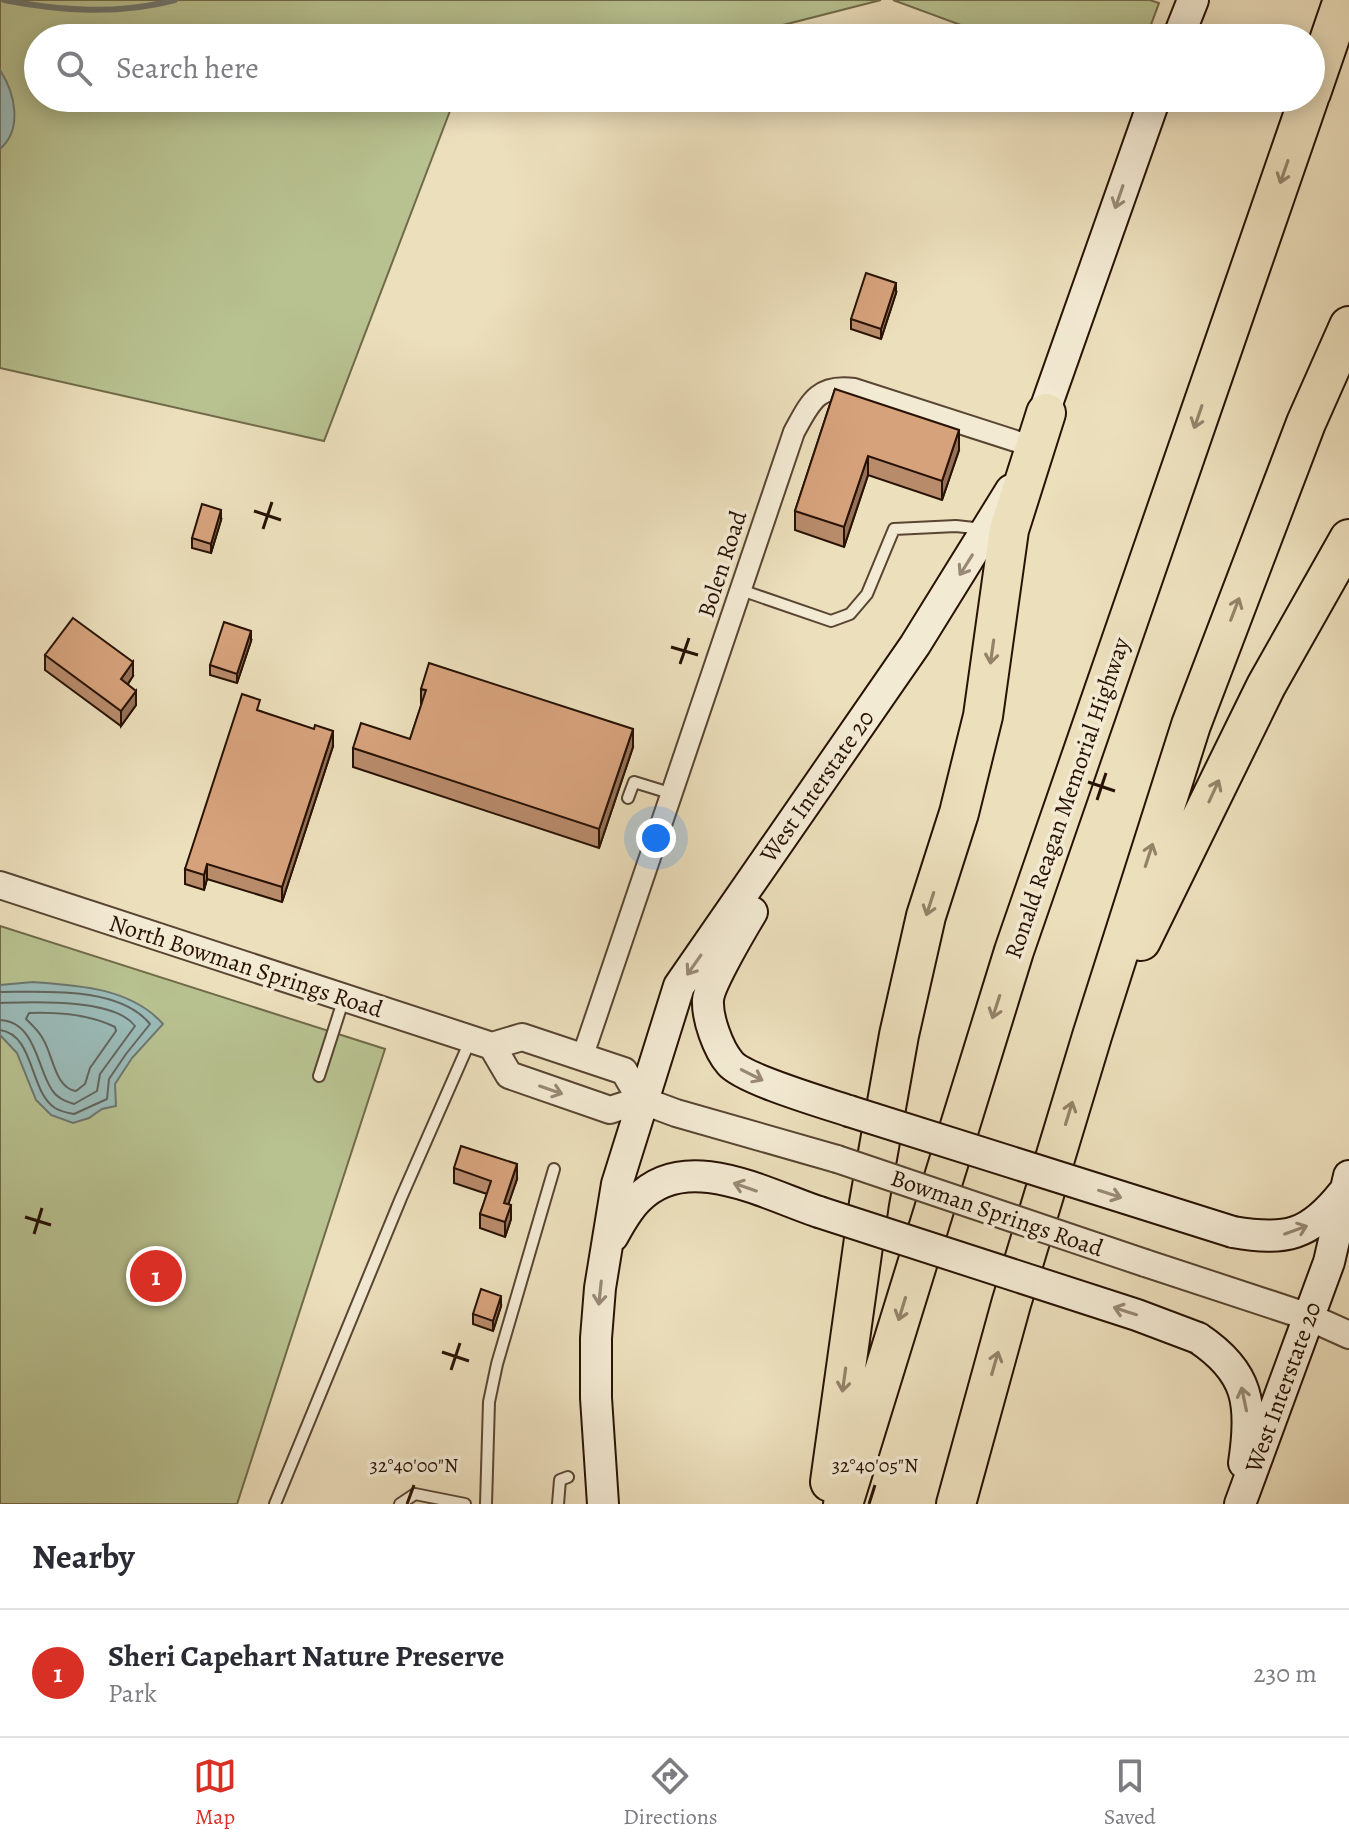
<!DOCTYPE html>
<html lang="en">
<head>
<meta charset="utf-8">
<style>
  body { margin:0; font-family:Alegreya,serif; background:#f2f2f3; color:#2b2b33 }
  .you { position:absolute; left:656px; top:838px; width:28px; height:28px; margin:-20px; border:6px solid #fff; border-radius:50%; background:#1a73e8; box-shadow:0 0 0 12px #1a73e833 }
  .badge { display:grid; place-items:center; width:52px; height:52px; border-radius:50%; background:#d93025; color:#fff; font-size:26px; font-weight:700 }
  .pin { position:absolute; translate:-50% -50%; border:4px solid #fff; box-shadow:0 2px 8px #0006 }
  .list { margin:0; padding:0; list-style:none }
  h2 { display:flex; justify-content:space-between; align-items:center; height:104px; margin:0; padding:0 32px; font-size:34px }
  h2 small { font-size:26px; font-weight:400; color:#7c7c81 }
  .list li { display:grid; grid-template-columns:52px 1fr auto; gap:24px; align-items:center; box-sizing:border-box; height:128px; padding:0 32px; border-top:2px solid #e1e1e2 }
  .list b { display:block; font-size:30px; white-space:nowrap }
  .list p { margin:0; font-size:26px; white-space:nowrap; color:#7c7c81 }
  .list em { font-size:26px; font-style:normal; color:#7c7c81 }
  .icon { flex:none; width:44px; height:44px; fill:none; stroke:currentColor; stroke-width:2; stroke-linecap:round; stroke-linejoin:round }
  .map { position:relative; flex:none; width:1349px; height:1504px; overflow:hidden }
  .search { position:absolute; background:#fff; box-shadow:0 4px 20px #0003; left:24px; right:24px; top:24px; height:88px; display:flex; align-items:center; gap:20px; box-sizing:border-box; padding:0 28px; border-radius:44px; color:#7c7c81; font-size:30px }
  .sheet { height:232px; background:#fff }
  nav { display:flex; justify-content:space-around; align-items:center; box-sizing:border-box; height:112px; border-top:2px solid #e1e1e2; background:#fff; font-size:22px; color:#7c7c81 }
  nav a { display:grid; justify-items:center; gap:4px }
  nav .on { color:#d93025 }
  .map>svg:first-child { display:block }
</style>
</head>
<body>
<div class="map">
<svg width="1349" height="1504" viewBox="0 0 1349 1504">
  <rect width="100%" height="100%" fill="#ecdfbc"/>
  <filter id="stains"><feTurbulence type="fractalNoise" baseFrequency=".0025" numOctaves="4"/><feColorMatrix values="0 0 0 0 .2 0 0 0 0 .09 0 0 0 0 .02 0 0 0 .5 -.17"/></filter>
  <radialGradient id="worn" r=".72"><stop offset=".6" stop-color="#630" stop-opacity="0"/><stop offset="1" stop-color="#630" stop-opacity=".3"/></radialGradient>
  <path fill="#b8c190" stroke="#706a4a" stroke-width="2" d="M 0,0 L 881,0 L 732,38 L 38,38 L 38,98 L 498,98 L 450,111 L 324,441 L 0,368 Z
    M 893,0 L 1150,0 L 1159,3 L 1146,38 L 996,38 Z
    M 0,926 L 385,1049 L 237,1504 L 0,1504 Z"/>
  <path fill="#9bbbb8" stroke="#6d7770" stroke-width="2" d="M 0,70 C 15,93 23,129 0,149 Z
    M 33,982 C 78,985 131,988 163,1024 L 132,1058 L 115,1084 L 116,1106 L 102,1109 L 89,1118 L 73,1123 L 51,1115 L 36,1100 L 17,1053 L 0,1035 L 0,985 Z"/>
  <g fill="none" stroke-linecap="round" stroke-linejoin="round">
    <path stroke="#62665e" stroke-width="2" d="M 0,992 C 44,992 119,986 150,1024 L 126,1054 L 109,1079 L 107,1099 L 74,1114 C 68,1113 60,1111 55,1108 C 29,1091 35,1035 0,1030
      M 0,1003 C 33,1002 114,998 135,1026 L 100,1074 L 97,1091 L 74,1104 C 65,1101 57,1098 52,1090 C 37,1068 36,1022 0,1020
      M 29,1013 C 57,1012 91,1015 115,1027 L 116,1031 L 90,1068 L 85,1084 L 76,1091 C 55,1088 53,1055 43,1039 C 39,1031 32,1025 26,1019 Z"/>
    <path stroke="#6d7770" stroke-width="6" d="M 4,0 C 61,11 118,15 175,0"/>
    <defs>
      <path id="service" d="M 741,590 L 831,621 L 850,614 L 867,594 L 894,529 L 956,526 L 983,529
        M 628,798 L 634,782 L 673,794
        M 319,1076 L 344,998
        M 275,1504 L 401,1198 L 470,1041
        M 400,1504 L 415,1494 L 465,1504
        M 486,1504 L 489,1402 L 497,1364 L 554,1169
        M 558,1504 L 560,1480 L 568,1477"/>
      <path id="minor" d="M 582,1058 L 794,432 C 810,403 817,384 854,389 L 1031,446"/>
      <path id="tertiary" d="M 0,885 L 492,1046 L 522,1037 L 624,1071 L 641,1100
        M 492,1046 L 509,1075 L 610,1110 L 641,1100
        M 641,1100 L 676,1113 L 837,1159
        M 1145,1263 L 1309,1317 L 1349,1335"/>
      <path id="secondary" d="M 1178,38 L 1193,0
        M 1037,432 L 1155,98
        M 752,912 C 743,927 709,984 708,1000 C 707,1018 718,1049 730,1063 C 743,1079 825,1103 849,1111
        M 1233,1232 C 1286,1241 1309,1236 1343,1193
        M 613,1236 C 620,1223 627,1210 638,1199 C 686,1149 765,1194 819,1212
        M 1198,1338 C 1249,1372 1253,1404 1244,1463
        M 603,1504 L 596,1398 L 596,1338 L 600,1288 L 617,1184 L 679,986 L 915,645 L 1011,490
        M 1240,1504 L 1329,1262 L 1349,1176"/>
      <path id="motorway" d="M 1311,93 L 1343,0
        M 1141,941 L 1266,686 L 1349,539
        M 830,1482 L 869,1203 L 899,1035 L 926,916 L 959,813 L 983,716 L 1009,530 L 1046,413
        M 843,1504 L 1014,951 L 1309,98
        M 956,1504 L 1011,1304 L 1092,1036 L 1191,725 L 1306,423 L 1349,326"/>
    </defs>
    <use href="#service" stroke="#594532" stroke-width="14"/>
    <use href="#minor" stroke="#594532" stroke-width="24"/>
    <use href="#tertiary" stroke="#594532" stroke-width="30"/>
    <use href="#secondary" stroke="#281204" stroke-width="34"/>
    <use href="#motorway" stroke="#281204" stroke-width="42"/>
    <use href="#service" stroke="#f3ead3" stroke-width="10"/>
    <use href="#minor" stroke="#f3ead3" stroke-width="20"/>
    <use href="#tertiary" stroke="#f3ead3" stroke-width="26"/>
    <use href="#secondary" stroke="#f3ead3" stroke-width="30"/>
    <use href="#motorway" stroke="#ecdfbc" stroke-width="38"/>
    <defs>
      <path id="tertiary-bridge" d="M 837,1159 L 1145,1263"/>
      <path id="secondary-bridge" d="M 849,1111 L 1233,1232
        M 819,1212 L 1137,1315 L 1198,1338"/>
    </defs>
    <use href="#tertiary-bridge" stroke="#594532" stroke-width="30" stroke-linecap="butt"/>
    <use href="#secondary-bridge" stroke="#281204" stroke-width="34" stroke-linecap="butt"/>
    <use href="#tertiary-bridge" stroke="#f3ead3" stroke-width="26"/>
    <use href="#secondary-bridge" stroke="#f3ead3" stroke-width="30"/>
  </g>
  <path fill="#b88b6b" stroke="#281204" stroke-width="2" d="M 896,293 L 881,339 L 851,329 L 851,319 Z
    M 835,389 L 959,450 L 942,500 L 868,475 L 844,547 L 795,530 L 795,511 Z
    M 221,520 L 211,553 L 192,548 L 192,538 Z
    M 251,641 L 237,683 L 210,675 L 210,665 Z
    M 45,655 L 133,676 L 128,684 L 136,705 L 121,726 L 45,670 Z
    M 421,689 L 633,747 L 599,848 L 353,767 L 353,748 L 410,739 L 421,706 Z
    M 260,711 L 333,746 L 282,902 L 207,879 L 204,890 L 185,884 L 185,869 Z
    M 454,1168 L 517,1179 L 508,1204 L 511,1219 L 505,1237 L 480,1228 L 480,1214 L 487,1194 L 454,1183 Z
    M 501,1306 L 493,1331 L 473,1324 L 473,1314 Z"/>
  <path fill="#967157" stroke="#281204" stroke-width="2" d="M 896,283 L 896,293 L 881,339 L 881,329 Z
    M 959,430 L 959,450 L 942,500 L 942,481 Z
    M 868,456 L 868,475 L 844,547 L 844,527 Z
    M 221,510 L 221,520 L 211,553 L 211,544 Z
    M 251,631 L 251,641 L 237,683 L 237,674 Z
    M 133,662 L 133,676 L 121,694 L 121,679 Z
    M 136,691 L 136,705 L 121,726 L 121,711 Z
    M 633,729 L 633,747 L 599,848 L 599,829 Z
    M 333,731 L 333,746 L 282,902 L 282,887 Z
    M 207,864 L 207,879 L 204,890 L 204,875 Z
    M 517,1164 L 517,1179 L 504,1217 L 504,1203 Z
    M 511,1205 L 511,1219 L 505,1237 L 505,1222 Z
    M 501,1296 L 501,1306 L 493,1331 L 493,1321 Z"/>
  <path fill="#d6a27c" stroke="#281204" stroke-width="2" d="M 866,273 L 896,283 L 881,329 L 851,319 Z
    M 835,389 L 959,430 L 942,481 L 868,456 L 844,527 L 795,511 Z
    M 202,504 L 221,510 L 211,544 L 192,538 Z
    M 73,618 L 133,662 L 121,679 L 136,691 L 121,711 L 45,655 Z
    M 224,622 L 251,631 L 237,674 L 210,665 Z
    M 429,663 L 633,729 L 599,829 L 353,748 L 361,723 L 410,739 L 426,690 L 421,689 Z
    M 242,694 L 260,700 L 257,710 L 314,729 L 315,725 L 333,731 L 282,887 L 207,864 L 204,875 L 185,869 Z
    M 461,1146 L 517,1164 L 504,1203 L 511,1205 L 505,1222 L 480,1214 L 491,1181 L 454,1168 Z
    M 481,1289 L 501,1296 L 493,1321 L 473,1314 Z"/>
  <defs><path id="oneway-shaft" d="M-6 0H5M1.5-3L5.5 0L1.5 3" fill="none" stroke-width="1.6" stroke-linecap="round" stroke-linejoin="round" transform="scale(2)"/></defs>
  <g stroke="#948369">
    <use href="#oneway-shaft" transform="translate(1284 172) rotate(109)"/>
    <use href="#oneway-shaft" transform="translate(1198 417) rotate(109)"/>
    <use href="#oneway-shaft" transform="translate(1235 609) rotate(-69)"/>
    <use href="#oneway-shaft" transform="translate(992 652) rotate(98)"/>
    <use href="#oneway-shaft" transform="translate(1214 791) rotate(-65)"/>
    <use href="#oneway-shaft" transform="translate(1149 855) rotate(-72)"/>
    <use href="#oneway-shaft" transform="translate(930 904) rotate(108)"/>
    <use href="#oneway-shaft" transform="translate(996 1007) rotate(108)"/>
    <use href="#oneway-shaft" transform="translate(1069 1113) rotate(-73)"/>
    <use href="#oneway-shaft" transform="translate(902 1309) rotate(107)"/>
    <use href="#oneway-shaft" transform="translate(995 1363) rotate(-74)"/>
    <use href="#oneway-shaft" transform="translate(844 1380) rotate(98)"/>
  </g>
  <g stroke="#988976">
    <use href="#oneway-shaft" transform="translate(1119 197) rotate(109)"/>
    <use href="#oneway-shaft" transform="translate(966 565) rotate(122)"/>
    <use href="#oneway-shaft" transform="translate(694 965) rotate(125)"/>
    <use href="#oneway-shaft" transform="translate(752 1075) rotate(27)"/>
    <use href="#oneway-shaft" transform="translate(551 1090) rotate(19)"/>
    <use href="#oneway-shaft" transform="translate(745 1187) rotate(-161)"/>
    <use href="#oneway-shaft" transform="translate(1110 1194) rotate(18)"/>
    <use href="#oneway-shaft" transform="translate(1296 1230) rotate(-20)"/>
    <use href="#oneway-shaft" transform="translate(600 1293) rotate(96)"/>
    <use href="#oneway-shaft" transform="translate(1125 1311) rotate(-162)"/>
    <use href="#oneway-shaft" transform="translate(1244 1399) rotate(-102)"/>
  </g>
  <path fill="none" stroke="#281204" stroke-width="3" d="M 254,511 L 281,520M 263,529 L 272,502M 671,647 L 698,655M 680,664 L 689,638M 1088,782 L 1115,791M 1097,800 L 1106,773M 25,1217 L 51,1225M 34,1234 L 42,1208M 442,1352 L 469,1361M 451,1370 L 460,1343M 407,1504 L 414,1485M 869,1504 L 875,1485"/>
  <g text-anchor="middle" dominant-baseline="central" stroke-width="7" stroke-linejoin="round" paint-order="stroke">
    <g font-size="24" fill="#281204" stroke="#f3ead3">
      <text transform="translate(722 564) rotate(-72)">Bolen Road</text>
      <text transform="translate(817 786) rotate(-55)">West Interstate 20</text>
      <text transform="translate(1067 798) rotate(-71)">Ronald Reagan Memorial Highway</text>
      <text transform="translate(246 966) rotate(18)">North Bowman Springs Road</text>
      <text transform="translate(997 1213) rotate(19)">Bowman Springs Road</text>
      <text transform="translate(1283 1387) rotate(-70)">West Interstate 20</text>
    </g>
  </g>
  <g font-size="20" text-anchor="middle" fill="#281204" stroke="#f3ead3" stroke-width="7" stroke-linejoin="round" paint-order="stroke">
    <text x="414" y="1472">32°40'00"N</text>
    <text x="875" y="1472">32°40'05"N</text>
  </g>
  <rect width="100%" height="100%" filter="url(#stains)"/>
  <rect width="100%" height="100%" fill="url(#worn)"/>
</svg>
<div class="you"></div>
<div class="pin badge" style="left:156px;top:1276px">1</div>
<div class="search"><svg class="icon" aria-label="search" viewBox="0 0 24 24"><circle cx="10" cy="10" r="6"/><path d="M15 15l6 6"/></svg>Search here</div>
</div>
<section class="sheet">
<h2>Nearby<small></small></h2>
<ul class="list">
<li><span class="badge">1</span><div><b>Sheri Capehart Nature Preserve</b><p>Park</p></div><em>230 m</em></li>
</ul>
</section>
<nav>
<a class="on"><svg class="icon" aria-label="map" viewBox="0 0 24 24"><path d="M3 6l6-2 6 2 6-2v14l-6 2-6-2-6 2zM9 4v14M15 6v14"/></svg>Map</a>
<a><svg class="icon" aria-label="directions" viewBox="0 0 24 24"><path d="M12 3l9 9-9 9-9-9zM9 14v-3h6M13 9l2 2-2 2"/></svg>Directions</a>
<a><svg class="icon" aria-label="saved" viewBox="0 0 24 24"><path d="M7 4h10v16l-5-4-5 4z"/></svg>Saved</a>
</nav>
</body>
</html>
